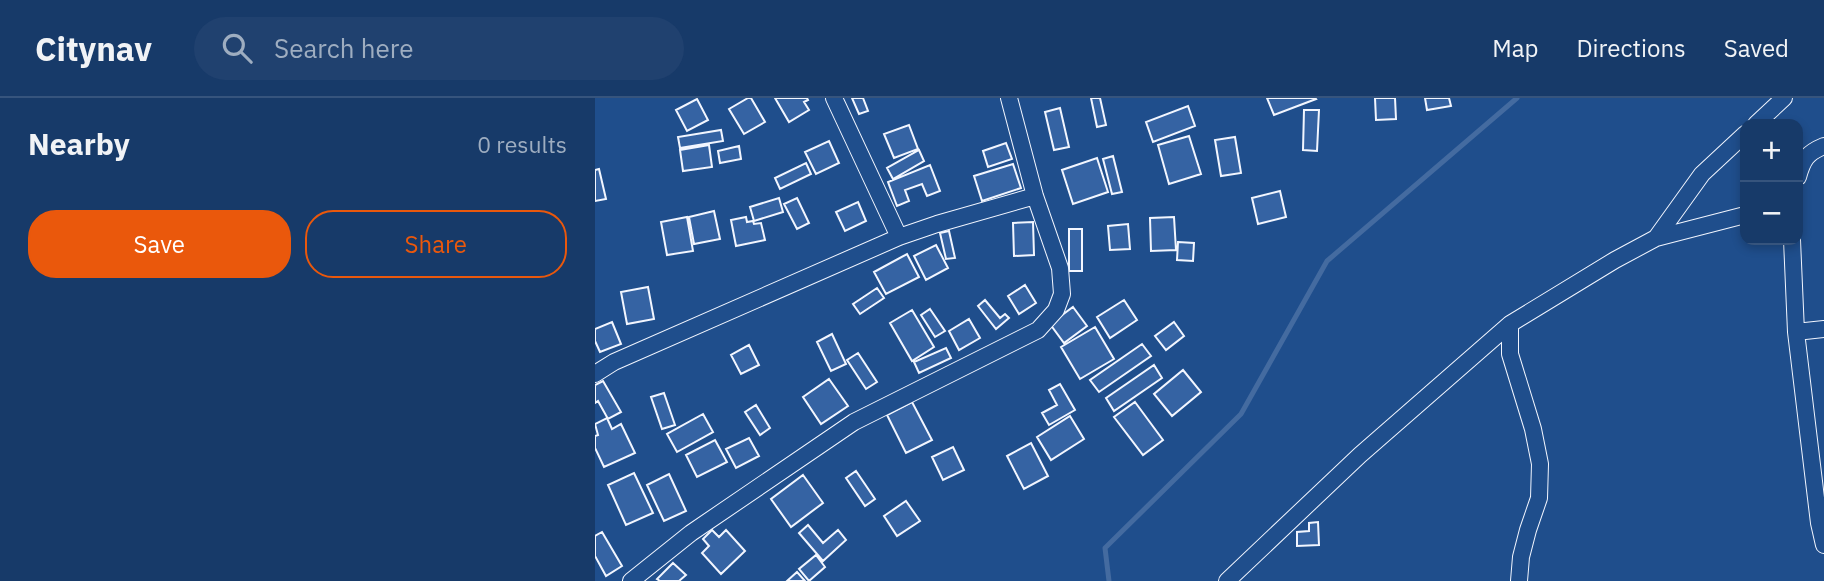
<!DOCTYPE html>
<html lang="en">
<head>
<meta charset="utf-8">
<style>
  body { margin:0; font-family:"IBM Plex Sans",sans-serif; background:#20416f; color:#f1f3f6 }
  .controls { position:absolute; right:21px; top:21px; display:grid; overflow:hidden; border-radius:14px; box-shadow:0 4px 10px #0003 }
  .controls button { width:63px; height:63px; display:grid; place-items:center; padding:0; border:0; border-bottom:2px solid #36547d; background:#173a69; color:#f1f3f6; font:35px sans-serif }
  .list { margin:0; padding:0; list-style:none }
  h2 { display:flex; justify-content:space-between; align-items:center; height:91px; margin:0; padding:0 28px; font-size:30px }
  h2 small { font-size:23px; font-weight:400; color:#9eadc0 }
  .actions { display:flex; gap:14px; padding:21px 28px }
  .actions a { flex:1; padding:16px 0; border:2px solid #ea580c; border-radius:28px; text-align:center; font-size:24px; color:#ea580c }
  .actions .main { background:#ea580c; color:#fff }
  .icon { flex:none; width:38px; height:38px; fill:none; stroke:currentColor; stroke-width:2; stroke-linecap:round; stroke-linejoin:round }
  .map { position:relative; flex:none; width:1229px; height:483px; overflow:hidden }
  header { display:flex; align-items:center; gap:42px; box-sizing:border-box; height:98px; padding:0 35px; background:#173a69; border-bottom:2px solid #36547d }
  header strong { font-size:33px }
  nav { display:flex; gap:38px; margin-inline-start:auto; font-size:24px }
  .search { width:490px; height:63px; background:#20416f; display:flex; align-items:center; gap:18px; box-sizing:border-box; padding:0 24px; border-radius:38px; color:#9eadc0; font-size:26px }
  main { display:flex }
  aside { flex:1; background:#173a69 }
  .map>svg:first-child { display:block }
</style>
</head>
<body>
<header>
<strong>Citynav</strong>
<div class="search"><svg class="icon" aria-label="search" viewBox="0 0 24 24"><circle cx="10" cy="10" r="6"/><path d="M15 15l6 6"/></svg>Search here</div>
<nav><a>Map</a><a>Directions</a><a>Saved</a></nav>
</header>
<main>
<aside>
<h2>Nearby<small>0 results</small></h2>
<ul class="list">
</ul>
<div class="actions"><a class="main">Save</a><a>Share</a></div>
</aside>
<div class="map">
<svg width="1229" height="483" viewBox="0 0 1229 483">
  <rect width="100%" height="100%" fill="#1f4e8c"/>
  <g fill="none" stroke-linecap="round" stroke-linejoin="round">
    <path stroke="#446ba0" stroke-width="5" d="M 514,483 L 510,450 L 646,316 L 732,163 L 922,0"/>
  </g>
  <path fill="#3563a3" stroke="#f2f6ff" stroke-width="2" d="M 153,0 L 156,0 L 170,24 L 149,36 L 134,11 Z
    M 180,0 L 212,0 L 213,2 L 209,4 L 214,12 L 194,24 Z
    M 257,0 L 268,0 L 273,13 L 264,16 Z
    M 496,0 L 505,0 L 511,27 L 502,29 Z
    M 672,0 L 720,0 L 721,1 L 679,17 Z
    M 780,0 L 800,0 L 801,21 L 781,22 Z
    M 830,0 L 854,0 L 856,8 L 832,12 Z
    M 102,1 L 113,22 L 92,33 L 81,12 Z
    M 593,8 L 600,28 L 558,44 L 551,24 Z
    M 465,10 L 474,49 L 459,52 L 450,14 Z
    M 709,12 L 724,12 L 722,53 L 708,52 Z
    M 314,27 L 323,51 L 299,60 L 289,36 Z
    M 126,32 L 128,43 L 85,50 L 83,39 Z
    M 594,38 L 606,76 L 574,86 L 563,47 Z
    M 640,39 L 646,75 L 626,78 L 620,42 Z
    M 234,43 L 244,65 L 221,76 L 210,54 Z
    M 411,45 L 417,61 L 393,69 L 388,53 Z
    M 114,47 L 117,69 L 88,73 L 85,52 Z
    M 144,48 L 146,61 L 125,65 L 123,53 Z
    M 324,52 L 329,63 L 298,81 L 292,70 Z
    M 518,58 L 527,94 L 517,96 L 508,61 Z
    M 502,60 L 513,94 L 478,106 L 467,72 Z
    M 211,65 L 216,76 L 185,91 L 180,80 Z
    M 418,66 L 426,90 L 387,103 L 379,78 Z
    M 335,67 L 345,93 L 332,98 L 327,86 L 310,92 L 314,103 L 302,108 L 293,84 Z
    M 4,71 L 11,101 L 0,103 L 0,72 Z
    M 685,93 L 691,119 L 663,126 L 657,100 Z
    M 184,100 L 188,114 L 159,123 L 155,109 Z
    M 202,100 L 214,125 L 202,131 L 189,106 Z
    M 263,104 L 271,123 L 250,133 L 241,114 Z
    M 119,113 L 125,141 L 99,146 L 94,119 Z
    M 92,119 L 98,153 L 72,157 L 66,124 Z
    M 151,119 L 152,124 L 158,123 L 159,126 L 166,125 L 170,142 L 141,148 L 136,122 Z
    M 579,119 L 581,152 L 556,153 L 555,120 Z
    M 438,124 L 439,157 L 419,158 L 418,125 Z
    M 533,126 L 535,151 L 515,152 L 513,128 Z
    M 474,131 L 487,131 L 487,173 L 474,173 Z
    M 354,133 L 360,160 L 351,161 L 345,135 Z
    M 583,144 L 599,145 L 598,163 L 582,162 Z
    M 341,147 L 353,170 L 331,182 L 319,158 Z
    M 312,156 L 324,179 L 291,196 L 279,174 Z
    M 430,187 L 441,205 L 424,216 L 413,198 Z
    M 53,189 L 59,221 L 32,226 L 26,194 Z
    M 282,190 L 289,200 L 265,216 L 258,206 Z
    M 390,202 L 405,220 L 410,216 L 414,220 L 401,231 L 383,208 Z
    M 529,202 L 542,222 L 515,240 L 502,219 Z
    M 478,209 L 492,228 L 469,245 L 455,226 Z
    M 335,211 L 350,233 L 340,239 L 326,217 Z
    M 317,212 L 339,249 L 317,263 L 295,225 Z
    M 374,221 L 385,240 L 364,252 L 354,233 Z
    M 17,224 L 26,246 L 5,254 L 0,243 L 0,231 Z
    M 579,224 L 589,238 L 571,252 L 560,238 Z
    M 500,229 L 519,261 L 485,281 L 466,249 Z
    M 237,236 L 251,266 L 236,273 L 222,244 Z
    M 547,246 L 556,258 L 504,294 L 495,282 Z
    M 154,247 L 164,267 L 146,276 L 136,257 Z
    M 351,250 L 356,260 L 324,275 L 319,264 Z
    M 263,255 L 282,284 L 271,291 L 252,262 Z
    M 559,267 L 567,280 L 519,313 L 511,300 Z
    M 588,272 L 606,294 L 577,318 L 559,296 Z
    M 234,281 L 253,308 L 226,326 L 208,299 Z
    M 8,283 L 26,314 L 13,321 L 3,303 L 0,305 L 0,287 Z
    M 465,286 L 480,312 L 454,327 L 447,315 L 462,307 L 454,292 Z
    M 69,295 L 80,327 L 67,331 L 56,299 Z
    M 317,304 L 337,342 L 311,355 L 292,317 Z
    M 540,304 L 568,342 L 548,357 L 519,319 Z
    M 161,307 L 175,330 L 165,337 L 150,314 Z
    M 108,316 L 118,334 L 82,354 L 72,336 Z
    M 475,318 L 489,341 L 456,362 L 442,339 Z
    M 12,320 L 17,331 L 26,326 L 40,355 L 9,369 L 0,350 L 0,338 L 3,337 L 0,326 Z
    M 154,340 L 164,358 L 141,370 L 131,351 Z
    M 120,342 L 132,364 L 102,379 L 91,357 Z
    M 436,345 L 453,378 L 429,391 L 412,358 Z
    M 358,349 L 369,372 L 348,382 L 337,359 Z
    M 261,373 L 280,401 L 270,408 L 251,380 Z
    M 39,375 L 58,415 L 31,427 L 13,387 Z
    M 74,376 L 91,413 L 69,423 L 52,387 Z
    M 208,377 L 228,405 L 196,429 L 176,401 Z
    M 311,403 L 325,423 L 302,438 L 289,418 Z
    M 723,424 L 724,447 L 702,448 L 702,434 L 714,433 L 714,425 Z
    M 213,427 L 228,445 L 243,432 L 251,442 L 228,463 L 204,435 Z
    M 117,432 L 124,439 L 131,432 L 150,453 L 126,476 L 107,455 L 114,448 L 108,441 Z
    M 7,434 L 27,468 L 11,478 L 0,458 L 0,438 Z
    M 221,457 L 230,469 L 214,483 L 204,471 Z
    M 78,465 L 91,477 L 84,483 L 65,483 L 62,481 Z
    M 202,474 L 210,483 L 192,483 Z"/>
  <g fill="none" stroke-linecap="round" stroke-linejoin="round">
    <defs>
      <path id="street" d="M 239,0 L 304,139
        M 1161,26 L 1189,0
        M 1203,79 C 1208,61 1212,55 1229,48
        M 1061,140 L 1107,76 L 1150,36
        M 1197,142 L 1201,234 L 1224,425 L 1229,447
        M 915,226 L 915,256 L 938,331 L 945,366 L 944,400 L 933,432 L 926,459 L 924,483
        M 1201,234 L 1229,231
        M 0,276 L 19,264 L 304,139 L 342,126 L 440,98
        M 36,483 L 96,435 L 259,324 L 443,232 L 461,212 L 467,196 L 465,170 L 440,98 L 414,0
        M 632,483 L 765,357 L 915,226 L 1020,162 L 1061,140 L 1150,117"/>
    </defs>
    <use href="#street" stroke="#f2f6ff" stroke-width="18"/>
    <use href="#street" stroke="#1f4e8c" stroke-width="16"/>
  </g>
</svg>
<div class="controls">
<button>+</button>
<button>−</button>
</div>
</div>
</main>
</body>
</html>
